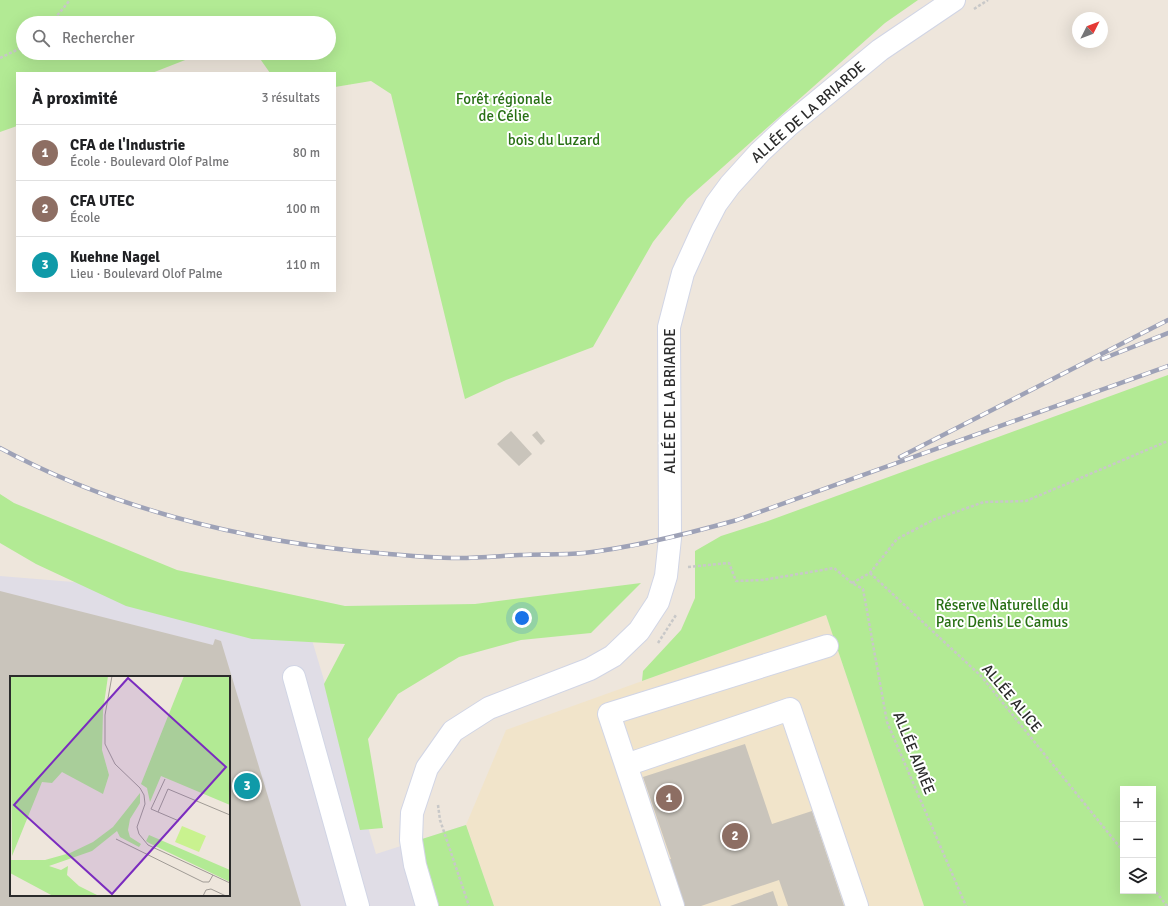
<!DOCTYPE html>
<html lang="fr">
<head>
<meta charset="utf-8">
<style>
  body { margin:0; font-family:Signika,sans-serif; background:#f6f6f6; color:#202124 }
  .controls { position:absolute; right:12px; bottom:12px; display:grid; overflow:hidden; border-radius:0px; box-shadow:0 4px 16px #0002 }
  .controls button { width:36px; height:36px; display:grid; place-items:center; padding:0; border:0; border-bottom:1px solid #e0e0e0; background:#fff; color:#202124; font:20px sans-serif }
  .compass { position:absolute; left:1072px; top:12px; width:36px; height:36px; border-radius:50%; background:#fff; box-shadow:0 4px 16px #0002; rotate:48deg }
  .you { position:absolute; left:522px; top:618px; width:14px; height:14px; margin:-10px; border:3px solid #fff; border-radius:50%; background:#1a73e8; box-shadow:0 0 0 6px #1a73e833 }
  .badge { display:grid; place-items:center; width:26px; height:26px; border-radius:50%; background:#0f766e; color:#fff; font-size:13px; font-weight:700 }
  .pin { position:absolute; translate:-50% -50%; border:2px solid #fff; box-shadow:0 1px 4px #0006 }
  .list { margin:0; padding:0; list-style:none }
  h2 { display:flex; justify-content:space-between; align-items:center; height:52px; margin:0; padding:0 16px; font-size:17px }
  h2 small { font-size:13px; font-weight:400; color:#757577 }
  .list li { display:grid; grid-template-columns:26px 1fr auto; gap:12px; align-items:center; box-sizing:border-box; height:56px; padding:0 16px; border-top:1px solid #e0e0e0 }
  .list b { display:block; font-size:15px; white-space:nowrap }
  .list p { margin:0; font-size:13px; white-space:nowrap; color:#757577 }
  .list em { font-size:13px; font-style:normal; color:#757577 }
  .icon { flex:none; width:22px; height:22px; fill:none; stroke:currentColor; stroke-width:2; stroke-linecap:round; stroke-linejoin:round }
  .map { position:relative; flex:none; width:1168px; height:906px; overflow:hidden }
  .search { position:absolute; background:#fff; box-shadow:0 4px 16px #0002; left:16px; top:16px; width:320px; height:44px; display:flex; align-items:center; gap:10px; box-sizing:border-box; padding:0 14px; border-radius:22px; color:#757577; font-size:15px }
  .panel { position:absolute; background:#fff; box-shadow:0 4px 16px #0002; left:16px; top:72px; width:320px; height:220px; border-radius:0px }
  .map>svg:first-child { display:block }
</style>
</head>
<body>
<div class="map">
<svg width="1168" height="906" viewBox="0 0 1168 906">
  <rect width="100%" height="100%" fill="#eee6dc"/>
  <path fill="#e0dde6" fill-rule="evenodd" d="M 0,576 L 98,584 L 309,630 L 376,854 L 466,825 L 494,906 L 0,906 ZM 11,677 L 229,677 L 229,895 L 11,895 Z"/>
  <path fill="#f1e4ca" d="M 826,615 L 924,906 L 494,906 L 466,825 L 506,730 Z"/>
  <path fill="#b2ea94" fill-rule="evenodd" d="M 0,0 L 918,0 L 885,23 L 687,199 L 653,242 L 593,347 L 506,380 L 465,399 L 391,94 L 371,81 L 335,87 L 335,73 L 270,73 L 256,53 L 329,53 L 329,23 L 23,23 L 23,53 L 203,53 L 152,73 L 17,73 L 17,126 L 0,132 Z
    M 1168,375 L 1168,906 L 924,906 L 826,615 L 642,681 L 643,671 L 681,630 L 695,598 L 695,551 L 721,536 L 768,521 ZM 1123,789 L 1153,789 L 1153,891 L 1123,891 Z
    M 0,494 L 14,503 L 177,570 L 345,606 L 475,604 L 641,583 L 591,633 L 521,640 L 459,657 L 398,694 L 368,739 L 383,828 L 360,830 L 324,684 L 345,644 L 252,639 L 126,606 L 36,564 L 0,543 Z
    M 466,825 L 494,906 L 439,906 L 426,862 L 422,839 Z"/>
  <path fill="#c9c4bb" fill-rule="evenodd" d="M 511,431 L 532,454 L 519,466 L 497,444 Z
    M 537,431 L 545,441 L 541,445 L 532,435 Z
    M 0,591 L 213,645 L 215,639 L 221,641 L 301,906 L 0,906 ZM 11,677 L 229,677 L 229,895 L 11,895 Z
    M 745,744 L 772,824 L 812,811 L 844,906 L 788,906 L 779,880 L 701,906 L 682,906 L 666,860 L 671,859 L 643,777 Z
    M 773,891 L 778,906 L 730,906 Z"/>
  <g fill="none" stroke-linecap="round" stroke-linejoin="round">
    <defs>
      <path id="minor" d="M 294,677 L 358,906
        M 626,765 L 790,709 L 857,906
        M 427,906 L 415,865 L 411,840 L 412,813 L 427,768 L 453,731 L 489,708 L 590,669 L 613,656 L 639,631 L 658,602 L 666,576 L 670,538 L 669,327 L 683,273 L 703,229 L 716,204 L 730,185 L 760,152 L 789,125 L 880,50 L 954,0
        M 673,906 L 609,714 L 827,646"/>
    </defs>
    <use href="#minor" stroke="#d1d5e5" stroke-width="24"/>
    <path stroke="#c8c8c8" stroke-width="2.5" stroke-dasharray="3 2" stroke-linecap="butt" d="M 974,9 L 988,0
      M 51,23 L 70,0
      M 0,58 L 23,47
      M 688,567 L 729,563 L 736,581 L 763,580 L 834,568 L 852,583 L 863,589 L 887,722 L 966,906
      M 870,573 L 981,676 L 1123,851
      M 852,583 L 870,573 L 897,539 L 933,520 L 984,502 L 1026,501 L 1168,441
      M 658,643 L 676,615
      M 438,805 L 440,820 L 469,906
      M 1153,888 L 1167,906"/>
    <use href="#minor" stroke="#fff" stroke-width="22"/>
    <defs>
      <path id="rail" d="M 1102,359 L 1168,333
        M 0,448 C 110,507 233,538 356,551 C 390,554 425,558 459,558 C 479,558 500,556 520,555 C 541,554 563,555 584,553 C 636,547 687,534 737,520 L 1168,366
        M 900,457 L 1168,320"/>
    </defs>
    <use href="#rail" stroke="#9ea2b7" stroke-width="4.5"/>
    <use href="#rail" stroke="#fff" stroke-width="3" stroke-dasharray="9" stroke-linecap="butt"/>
  </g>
  <g text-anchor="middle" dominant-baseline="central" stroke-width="4" stroke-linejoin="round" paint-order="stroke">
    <g font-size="15" fill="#287014" stroke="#fff">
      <text x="504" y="99">Forêt régionale<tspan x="504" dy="17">de Célie</tspan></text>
      <text x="554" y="140">bois du Luzard</text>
      <text x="1002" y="605">Réserve Naturelle du<tspan x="1002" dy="17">Parc Denis Le Camus</tspan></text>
    </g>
    <g font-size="15" fill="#2b2b2b" stroke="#fff">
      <text transform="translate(808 112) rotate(-41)">ALLÉE DE LA BRIARDE</text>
      <text transform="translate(670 401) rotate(-90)">ALLÉE DE LA BRIARDE</text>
      <text transform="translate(1012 698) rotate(50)">ALLÉE ALICE</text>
      <text transform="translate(914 753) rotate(68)">ALLÉE AIMÉE</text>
    </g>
  </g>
  <g transform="translate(10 676)">
    <rect width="220" height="220" fill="#eee6dc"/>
    <path d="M 0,0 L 98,0 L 93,35 L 92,74 L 99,99 L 93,118 L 52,96 L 42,107 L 32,106 L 2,180 ZM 174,0 L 220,0 L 220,129 L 151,100 L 140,126 L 137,112 L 131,108 ZM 130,117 L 130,127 L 120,143 L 118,154 L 120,161 L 131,168 L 129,171 L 110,161 L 107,155 L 82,175 L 39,190 L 51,194 L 58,190 L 57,199 L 69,210 L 89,220 L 43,220 L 0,197 L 0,184 L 35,184 L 60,177 L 83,166 L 103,151 ZM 139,159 L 220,194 L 220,206 L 139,167 L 136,165 Z" fill="#b2ea94"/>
    <path d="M 172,150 L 196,160 L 189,176 L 165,166 Z" fill="#c9f28f"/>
    <path fill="none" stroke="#a09b95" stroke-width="1" d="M 102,0 L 95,39 L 95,68 L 105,88 L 130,112 L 134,119 L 135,128 L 127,151 L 129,158 L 138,169 L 220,207M 155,103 L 141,133 L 169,145M 148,136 L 158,113 L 220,139M 106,163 L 193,206 L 199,206 L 203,199M 193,220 L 196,214 L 201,213 L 216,220"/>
    <path fill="#7b2cbf" fill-opacity="0.15" stroke="#7b2cbf" stroke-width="2" d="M 118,2 L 216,91 L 102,218 L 4,129 Z"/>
    <rect width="220" height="220" fill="none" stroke="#2b2b2b" stroke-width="2"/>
  </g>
</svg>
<div class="controls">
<button>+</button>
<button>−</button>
<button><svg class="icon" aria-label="layers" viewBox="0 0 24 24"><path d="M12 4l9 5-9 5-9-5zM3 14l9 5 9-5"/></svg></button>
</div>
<svg class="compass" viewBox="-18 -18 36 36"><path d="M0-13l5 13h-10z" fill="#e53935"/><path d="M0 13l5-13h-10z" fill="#757577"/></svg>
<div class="you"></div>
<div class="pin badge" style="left:669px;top:798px;background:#8d6e63">1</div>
<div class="pin badge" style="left:735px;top:836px;background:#8d6e63">2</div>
<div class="pin badge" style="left:247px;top:786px;background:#0f9aa8">3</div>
<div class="search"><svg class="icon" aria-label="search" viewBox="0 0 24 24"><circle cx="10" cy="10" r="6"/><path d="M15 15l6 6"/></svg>Rechercher</div>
<section class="panel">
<h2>À proximité<small>3 résultats</small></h2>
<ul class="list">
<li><span class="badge" style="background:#8d6e63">1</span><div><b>CFA de l'Industrie</b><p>École · Boulevard Olof Palme</p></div><em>80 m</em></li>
<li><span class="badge" style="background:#8d6e63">2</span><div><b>CFA UTEC</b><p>École</p></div><em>100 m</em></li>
<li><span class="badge" style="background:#0f9aa8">3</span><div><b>Kuehne Nagel</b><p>Lieu · Boulevard Olof Palme</p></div><em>110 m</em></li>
</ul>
</section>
</div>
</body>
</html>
